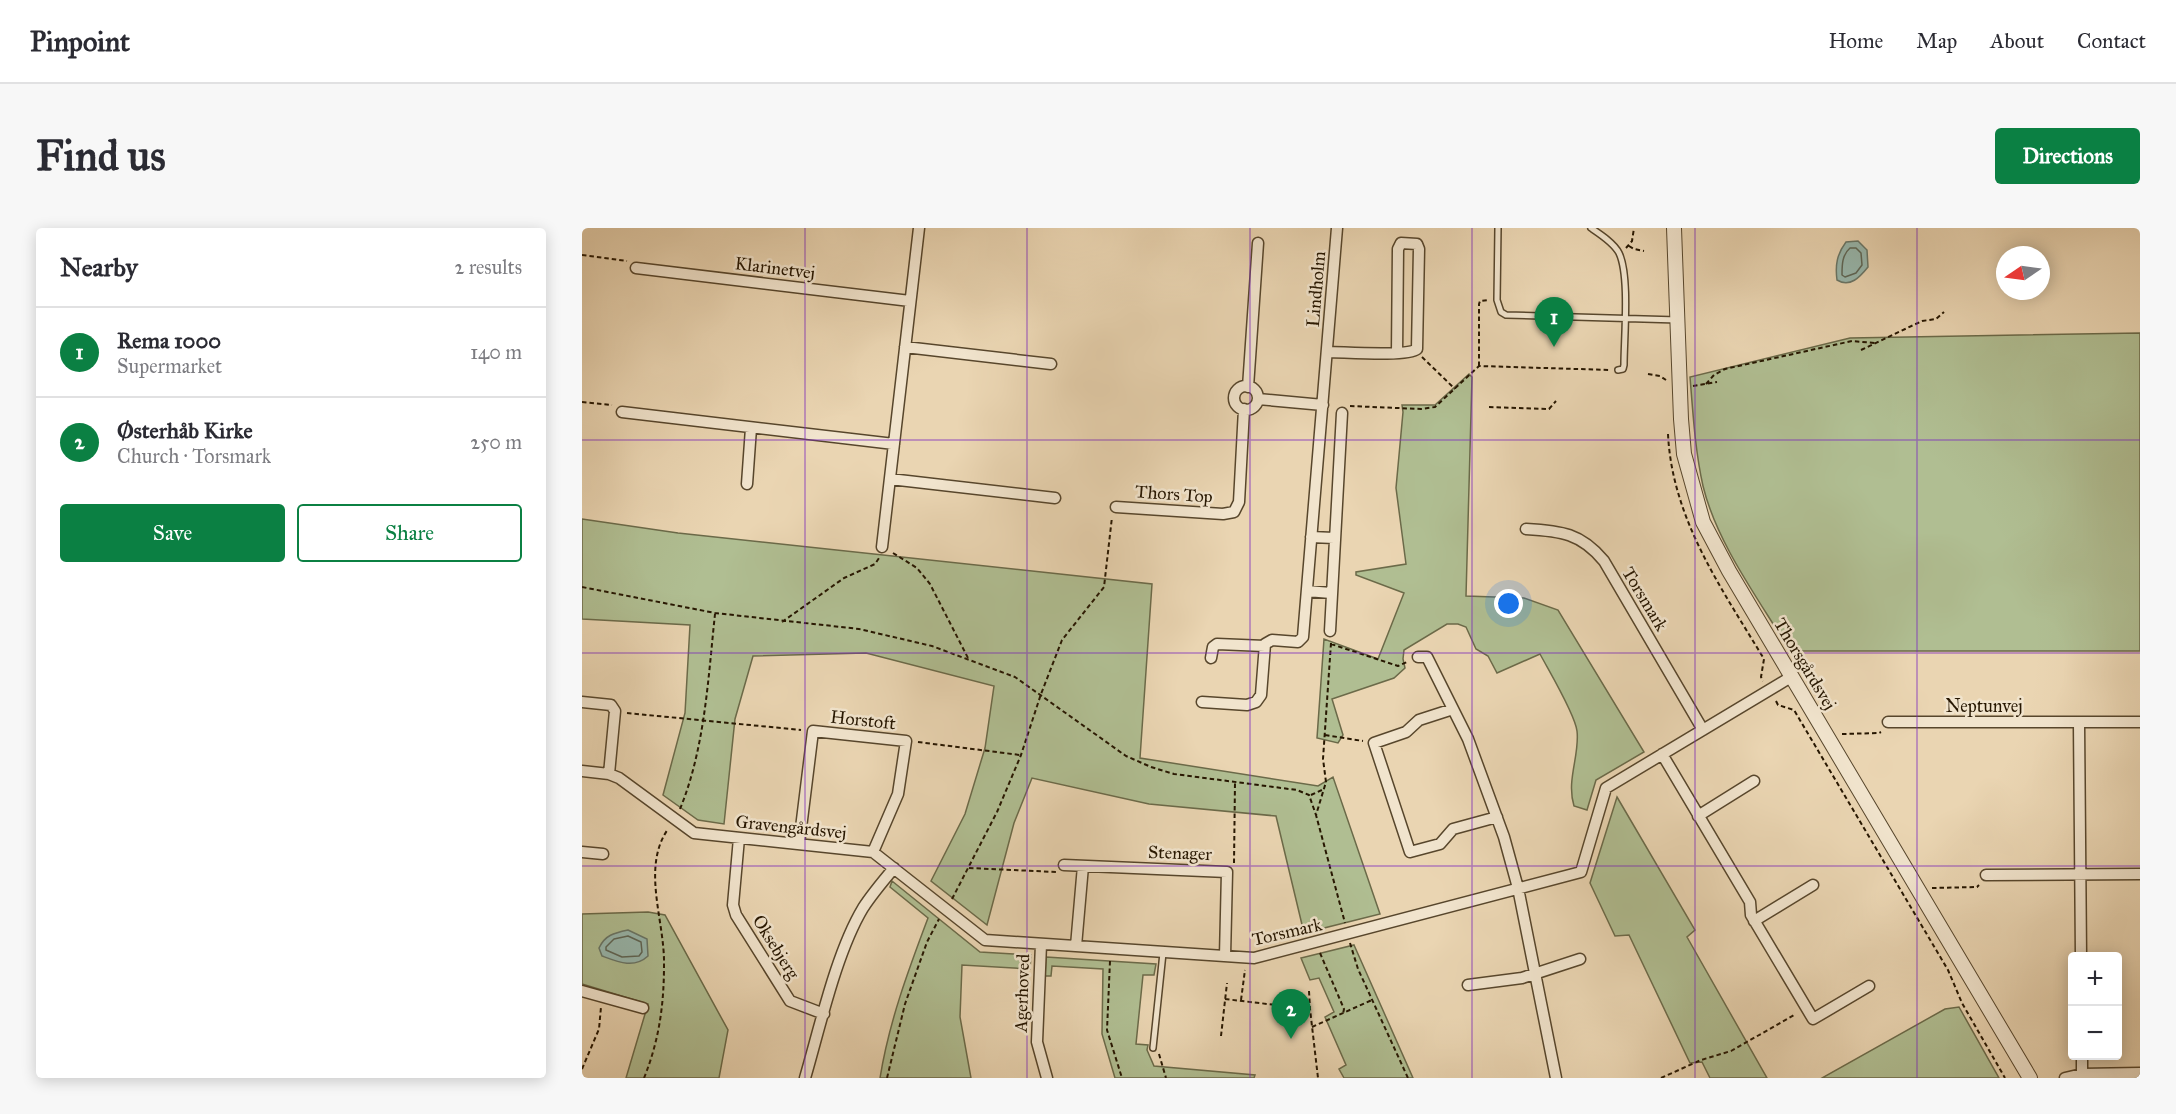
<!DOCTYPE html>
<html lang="en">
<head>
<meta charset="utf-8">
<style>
  body { margin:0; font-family:"IM FELL Great Primer",serif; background:#f7f7f7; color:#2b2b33 }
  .controls { position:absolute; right:18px; bottom:18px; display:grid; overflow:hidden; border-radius:6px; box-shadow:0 3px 15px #0003 }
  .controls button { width:54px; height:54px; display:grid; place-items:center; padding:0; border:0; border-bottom:2px solid #e1e1e2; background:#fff; color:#2b2b33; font:30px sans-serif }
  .compass { position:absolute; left:1414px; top:18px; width:54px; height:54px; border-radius:50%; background:#fff; box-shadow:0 3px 15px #0003; rotate:257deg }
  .you { position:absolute; left:927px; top:376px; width:21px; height:21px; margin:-15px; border:4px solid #fff; border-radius:50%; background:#1a73e8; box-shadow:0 0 0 9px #1a73e833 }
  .badge { display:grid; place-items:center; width:39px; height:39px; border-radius:50%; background:#0b8043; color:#fff; font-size:20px; font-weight:700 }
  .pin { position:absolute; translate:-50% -50px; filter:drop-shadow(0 2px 3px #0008) }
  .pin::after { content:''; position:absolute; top:32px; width:21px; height:18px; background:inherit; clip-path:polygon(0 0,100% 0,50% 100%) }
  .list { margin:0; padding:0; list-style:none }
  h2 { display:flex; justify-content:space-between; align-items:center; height:78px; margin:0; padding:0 24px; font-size:26px }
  h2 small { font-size:20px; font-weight:400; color:#7c7c81 }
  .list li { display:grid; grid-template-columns:39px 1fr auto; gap:18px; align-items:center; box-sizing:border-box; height:90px; padding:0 24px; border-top:2px solid #e1e1e2 }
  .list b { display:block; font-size:22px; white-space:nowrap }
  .list p { margin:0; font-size:20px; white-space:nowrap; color:#7c7c81 }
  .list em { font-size:20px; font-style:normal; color:#7c7c81 }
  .actions { display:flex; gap:12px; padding:18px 24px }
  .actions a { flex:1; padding:14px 0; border:2px solid #0b8043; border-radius:6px; text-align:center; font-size:21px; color:#0b8043 }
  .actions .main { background:#0b8043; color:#fff }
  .map { position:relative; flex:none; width:1558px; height:850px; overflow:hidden; border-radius:6px }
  header { display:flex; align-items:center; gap:36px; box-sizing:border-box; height:84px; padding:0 30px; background:#fff; border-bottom:2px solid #e1e1e2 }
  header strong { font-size:28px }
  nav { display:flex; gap:33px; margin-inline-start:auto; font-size:21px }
  .intro { display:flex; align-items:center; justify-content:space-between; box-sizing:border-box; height:144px; padding:0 36px }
  h1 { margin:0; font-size:42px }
  .button { padding:15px 27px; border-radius:6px; background:#0b8043; color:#fff; font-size:21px; font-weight:700 }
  main { display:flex; gap:36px; padding:0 36px }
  aside { flex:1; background:#fff; border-radius:6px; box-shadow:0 3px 15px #0003 }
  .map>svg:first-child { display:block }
</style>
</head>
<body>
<header>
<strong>Pinpoint</strong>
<nav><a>Home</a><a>Map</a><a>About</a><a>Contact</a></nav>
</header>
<div class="intro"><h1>Find us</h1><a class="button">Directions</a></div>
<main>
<aside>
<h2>Nearby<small>2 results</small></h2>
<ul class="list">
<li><span class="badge">1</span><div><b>Rema 1000</b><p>Supermarket</p></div><em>140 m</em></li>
<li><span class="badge">2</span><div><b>Østerhåb Kirke</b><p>Church · Torsmark</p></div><em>250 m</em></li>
</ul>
<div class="actions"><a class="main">Save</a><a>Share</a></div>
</aside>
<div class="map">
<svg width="1558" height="850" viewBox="0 0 1558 850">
  <rect width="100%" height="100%" fill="#ead5b2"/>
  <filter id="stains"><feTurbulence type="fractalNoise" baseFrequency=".00333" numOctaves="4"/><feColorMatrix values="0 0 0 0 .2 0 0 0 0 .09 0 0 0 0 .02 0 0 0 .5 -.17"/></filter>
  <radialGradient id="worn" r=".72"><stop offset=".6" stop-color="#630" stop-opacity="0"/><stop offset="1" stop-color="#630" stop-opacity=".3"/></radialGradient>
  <path fill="#b0be92" stroke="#6b6a49" stroke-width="1.5" d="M 1558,105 L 1558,423 L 1208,423 C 1178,373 1135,316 1121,258 C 1113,222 1111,185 1108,149 L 1268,110 Z
    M 887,146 L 890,149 L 884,368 L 942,370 L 976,382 L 1062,524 L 1014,552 L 1005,582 L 992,578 C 984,552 998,527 995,503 C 993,486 967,443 958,426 L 915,445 L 906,428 L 894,421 L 884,399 L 876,396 L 865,396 L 822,422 L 821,431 L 823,440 L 812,450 L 750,471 L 761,507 L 756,515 L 735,510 L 742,411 L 796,431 L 822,365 L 774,347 L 774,344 L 824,336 L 814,260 L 821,184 L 820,177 L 853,177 Z
    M 0,291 L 96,305 L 570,356 L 558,530 L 736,558 L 751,549 L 798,686 L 722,705 L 694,588 L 567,576 L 450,550 L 432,595 L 405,697 L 349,653 L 383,586 L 403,520 L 412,458 L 284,425 L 171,428 L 153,491 L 142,596 L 116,592 L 81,567 L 103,485 L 108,397 L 0,391 Z
    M 1035,569 L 1113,702 L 1105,709 L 1185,850 L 1128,850 L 1120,834 L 1108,835 L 1047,707 L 1033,708 L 1008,655 Z
    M 310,653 L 398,724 L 449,727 L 448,741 L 380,737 L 378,789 L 389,850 L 298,850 C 307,794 326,743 346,690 L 308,659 Z
    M 66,684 L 83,687 L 146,802 L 137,850 L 44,850 L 66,776 L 0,756 L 0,686 Z
    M 772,717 L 831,850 L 762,850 L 757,841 L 764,837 L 743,789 L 752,784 L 737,750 L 728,752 L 719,730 Z
    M 464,729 L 574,736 L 572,747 L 561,747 L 554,816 L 566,817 L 565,822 L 572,838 L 673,847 L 672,850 L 533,850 L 520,806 L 521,741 L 470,738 L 469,748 L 463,748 Z
    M 1377,779 L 1417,850 L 1240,850 L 1363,781 Z"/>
  <path fill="#98b8ae" stroke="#6a7768" stroke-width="1.5" d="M 1276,13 L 1285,22 L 1286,39 C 1278,49 1268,60 1255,52 C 1253,37 1255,26 1264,14 Z
    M 46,702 L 65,711 L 66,728 C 52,741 36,734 20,728 L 17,720 C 23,707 32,705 46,702 Z"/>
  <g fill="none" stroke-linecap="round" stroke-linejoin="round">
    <path stroke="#5f6757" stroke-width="1.5" d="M 1268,20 L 1274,20 L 1279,25 L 1280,37 L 1274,45 L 1263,49 L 1260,47 C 1260,37 1260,27 1268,20 Z
      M 46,708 L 59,714 L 60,724 L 57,728 L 40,729 L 24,722 L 24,719 L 32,711 Z"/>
    <defs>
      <path id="service" d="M 916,0 L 915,72 L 919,84 L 924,87 L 1096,92
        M 1009,0 C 1018,6 1032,15 1037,25 C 1048,48 1042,110 1042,137 L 1041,141 L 1036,142
        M 571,820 L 581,725"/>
      <path id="minor" d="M 54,40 L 328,73
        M 323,119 L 469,136
        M 746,124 C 762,124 825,129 835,121 L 837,21 L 835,16 L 819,15 L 816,21 L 815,125
        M652 170a12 12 0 1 1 24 0a12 12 0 1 1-24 0Z
        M 666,159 L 676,15
        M 676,171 L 741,177
        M 40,184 L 312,216
        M 308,251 L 473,270
        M 165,256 L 169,200
        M 534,279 L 641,286 L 652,284 L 657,274 L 662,181
        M 944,301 C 979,303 999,305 1022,333 L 1121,502
        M 729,309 L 752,310
        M 300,319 L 337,0
        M 725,363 L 749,365
        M 748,403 L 760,185
        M 836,429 L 845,429 L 886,511 L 922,609 L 936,660 L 974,850
        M 629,430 L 631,419 L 635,416 L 683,418
        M 0,474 L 29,477 L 33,483 L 27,546
        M 620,474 L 665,477 L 674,474 L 679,467 L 683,416 L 690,412 L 716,414 L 721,409 L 755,0
        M 871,481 L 837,492 L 824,504 L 792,515 L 828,624 L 858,616 L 871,601 L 915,589
        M 1306,494 L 1558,494
        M 1497,495 L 1499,728
        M 1080,526 L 1168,674 L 1169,687 L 1231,791 L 1287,758
        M 0,543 L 27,546 L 37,550 L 112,605 L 291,624 L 403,712 L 672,730 L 999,644 L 1024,560 L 1209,449
        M 1116,588 L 1172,553
        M 157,610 L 151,677 L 154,687 L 208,773 L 242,786
        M 217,616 L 231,503 L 324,513 L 316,566 L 291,624
        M 0,624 L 21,626
        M 482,637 L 645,644 L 643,728
        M 1404,647 L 1558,646
        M 1172,693 L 1231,657
        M 459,716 L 455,814 L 465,850
        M 494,718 L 501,638
        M 886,757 L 940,750 L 998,731
        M 0,763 L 61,780
        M 1500,828 L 1500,846
        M 223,850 C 238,799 254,725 281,680 C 290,666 301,653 312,640
        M 1483,850 L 1500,846 L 1558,845"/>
      <path id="tertiary" d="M 1092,0 L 1099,191 L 1102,226 L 1121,294 L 1147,343 L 1448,850"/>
    </defs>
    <use href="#service" stroke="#57462c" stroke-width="8"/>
    <use href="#minor" stroke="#57462c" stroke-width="13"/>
    <use href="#tertiary" stroke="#57462c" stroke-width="16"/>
    <path stroke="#261600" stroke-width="2" stroke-dasharray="4.5 3" stroke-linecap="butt" d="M 1047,18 L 1052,21 L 1062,23
      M 1044,20 L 1050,13 L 1052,0
      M 0,27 L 45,33
      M 1279,122 L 1340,93 L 1354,91 L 1362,84
      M 840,129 L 873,161
      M 897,138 L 897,76 L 898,73 L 906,72
      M 1066,146 L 1078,148 L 1084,152
      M 1124,156 L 1132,147 L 1143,141 L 1270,113 L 1293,115
      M 1111,158 L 1135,154
      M 0,174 L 30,177
      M 768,178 L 839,181 L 853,179 L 897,138 L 1028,142
      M 907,179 L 967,181 L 974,173
      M 1086,206 C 1090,291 1140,361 1182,431 L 1179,449 L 1181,453
      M 311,325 L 335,340 L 348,356 L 386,430
      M 0,359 L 133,385 L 277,401 L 350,418 L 433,449 L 544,528 L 569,539 L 592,546 L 715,562 L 727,567 L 734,587
      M 200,394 L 262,350 L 293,336 L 297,330
      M 749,415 L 741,531 L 744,554 L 734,587 L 763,695
      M 749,416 L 816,438 L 825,434
      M 1194,473 L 1196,477 L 1212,482 L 1366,742 L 1380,775 L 1423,850
      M 45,485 L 219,502
      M 1260,506 L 1297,505 L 1299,504
      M 743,507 L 781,513
      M 336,514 L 438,527
      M 729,567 L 742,561
      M 98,581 C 123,520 126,451 133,386
      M 652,635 L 653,554
      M 387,640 L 474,644
      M 1350,660 L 1395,659 L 1397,657
      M 370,671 L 415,584 L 439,527 L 459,466 L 480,412 L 522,359 L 530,289
      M 768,715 L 776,741 L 826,850
      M 738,725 L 762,781 L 761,786
      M 528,733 L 525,802 L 540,850
      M 727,763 L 728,781
      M 643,771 L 728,781 L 736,850
      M 659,772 L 663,742
      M 730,799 L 790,772
      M 639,808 L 645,755
      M 577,826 L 584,850
      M 0,841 L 17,801 L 19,779
      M 62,850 C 77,813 82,777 82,737 C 83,693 59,640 86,601
      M 305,850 L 323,776 L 345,714 L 357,691
      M 1079,850 L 1119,832 L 1149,823 L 1214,786"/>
    <use href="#service" stroke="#f1e4cd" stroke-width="5"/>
    <use href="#minor" stroke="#f1e4cd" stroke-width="10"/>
    <use href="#tertiary" stroke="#f1e4cd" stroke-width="14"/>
  </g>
  <path fill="none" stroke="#7b2cbf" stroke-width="1.5" stroke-opacity="0.55" d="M 223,0 L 223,850M 445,0 L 445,850M 668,0 L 668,850M 890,0 L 890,850M 1113,0 L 1113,850M 1335,0 L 1335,850M 0,212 L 1558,212M 0,425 L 1558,425M 0,638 L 1558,638"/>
  <g text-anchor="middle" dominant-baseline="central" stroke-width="5" stroke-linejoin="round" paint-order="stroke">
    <g font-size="18" fill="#261600" stroke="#f1e4cd">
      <text transform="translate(193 40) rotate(7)">Klarinetvej</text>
      <text transform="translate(734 61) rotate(-85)">Lindholm</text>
      <text transform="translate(592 266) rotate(4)">Thors Top</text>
      <text transform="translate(1063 371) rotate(59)">Torsmark</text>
      <text transform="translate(1223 436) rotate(59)">Thorsgårdsvej</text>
      <text x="1402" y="478">Neptunvej</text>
      <text transform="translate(281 492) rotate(6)">Horstoft</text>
      <text transform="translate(209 599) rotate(6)">Gravengårdsvej</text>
      <text transform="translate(598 625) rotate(2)">Stenager</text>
      <text transform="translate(705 704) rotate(-13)">Torsmark</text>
      <text transform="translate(194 719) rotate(58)">Oksebjerg</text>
      <text transform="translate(440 765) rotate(-88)">Agerhoved</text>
    </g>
  </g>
  <rect width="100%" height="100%" filter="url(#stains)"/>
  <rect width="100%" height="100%" fill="url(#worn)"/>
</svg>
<div class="controls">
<button>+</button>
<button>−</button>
</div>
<svg class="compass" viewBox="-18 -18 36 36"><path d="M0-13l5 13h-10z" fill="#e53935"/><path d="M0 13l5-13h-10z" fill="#7c7c81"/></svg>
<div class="you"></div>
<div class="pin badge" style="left:972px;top:119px">1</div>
<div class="pin badge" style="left:709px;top:811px">2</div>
</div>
</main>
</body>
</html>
